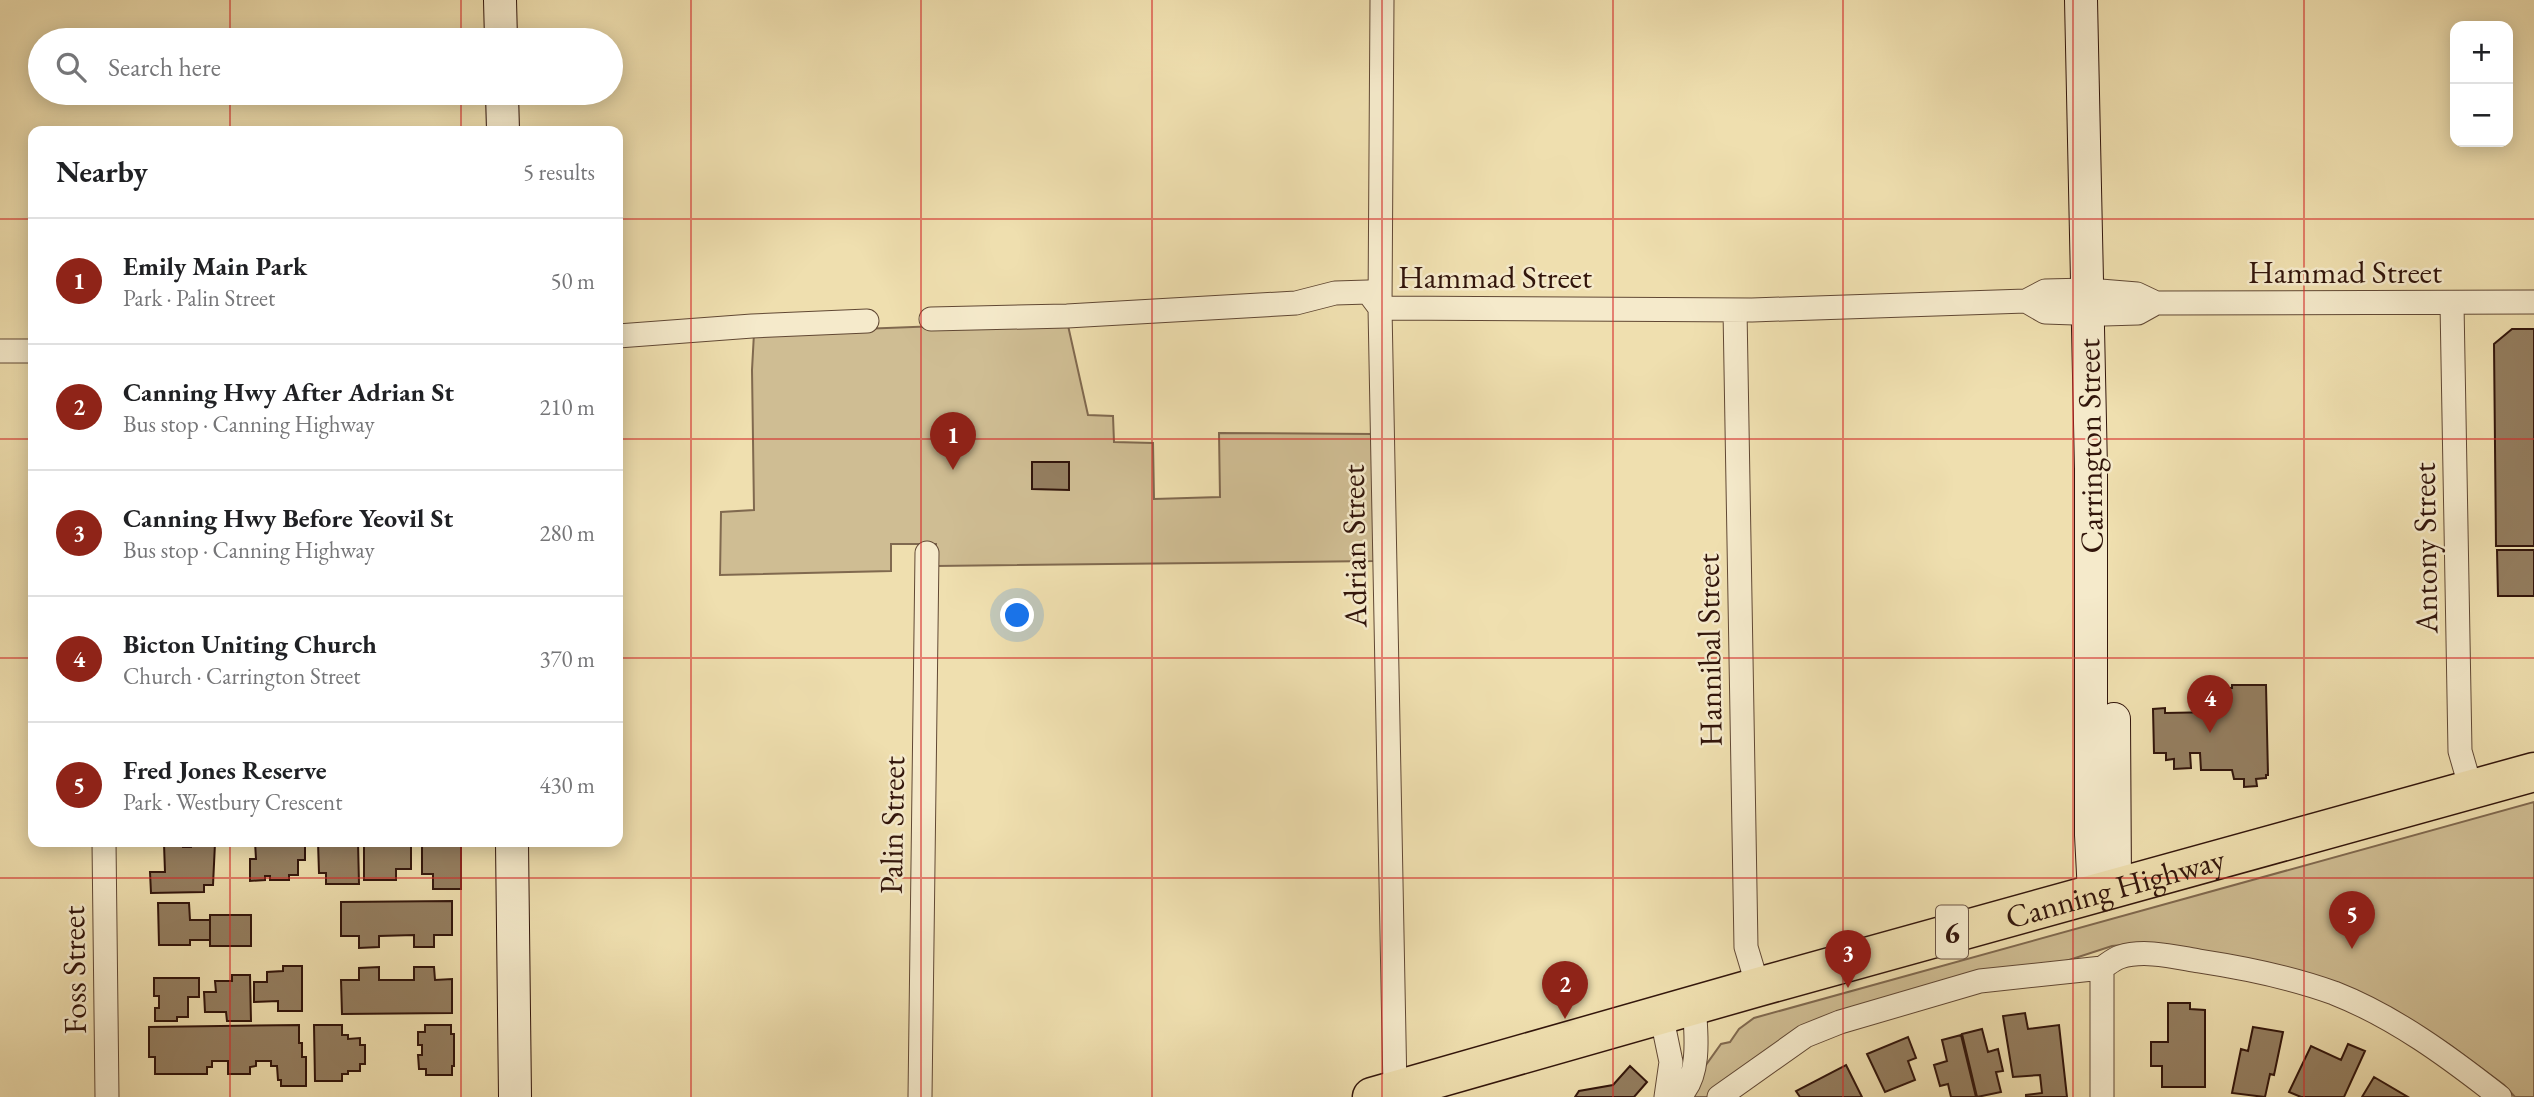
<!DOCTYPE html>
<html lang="en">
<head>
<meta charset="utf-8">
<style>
  body { margin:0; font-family:"EB Garamond",serif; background:#f2f2f2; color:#202124 }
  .controls { position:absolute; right:21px; top:21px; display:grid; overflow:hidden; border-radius:14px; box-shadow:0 4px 18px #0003 }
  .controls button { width:63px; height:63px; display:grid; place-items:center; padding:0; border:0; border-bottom:2px solid #e0e0e0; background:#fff; color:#202124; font:35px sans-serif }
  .you { position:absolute; left:1018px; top:616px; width:24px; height:24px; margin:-18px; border:5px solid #fff; border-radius:50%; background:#1a73e8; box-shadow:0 0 0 10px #1a73e833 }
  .badge { display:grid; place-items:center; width:46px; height:46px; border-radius:50%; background:#8f2418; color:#fff; font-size:23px; font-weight:700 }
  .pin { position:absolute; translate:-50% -58px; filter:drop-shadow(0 2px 4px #0008) }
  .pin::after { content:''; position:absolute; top:37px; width:24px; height:21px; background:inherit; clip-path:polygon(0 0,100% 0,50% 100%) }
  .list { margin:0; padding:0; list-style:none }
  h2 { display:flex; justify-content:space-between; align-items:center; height:91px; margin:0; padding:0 28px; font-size:30px }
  h2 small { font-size:23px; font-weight:400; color:#757577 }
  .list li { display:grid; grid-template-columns:46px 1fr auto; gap:21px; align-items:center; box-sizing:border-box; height:126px; padding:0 28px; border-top:2px solid #e0e0e0 }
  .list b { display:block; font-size:26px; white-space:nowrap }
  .list p { margin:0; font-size:23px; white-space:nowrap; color:#757577 }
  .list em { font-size:23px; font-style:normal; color:#757577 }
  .icon { flex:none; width:38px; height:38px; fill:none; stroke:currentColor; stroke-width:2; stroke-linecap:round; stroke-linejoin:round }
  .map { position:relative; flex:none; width:2534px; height:1097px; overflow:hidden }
  .search { position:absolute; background:#fff; box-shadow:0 4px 18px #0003; left:28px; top:28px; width:595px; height:77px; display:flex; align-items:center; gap:18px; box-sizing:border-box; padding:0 24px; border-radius:38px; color:#757577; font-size:26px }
  .panel { position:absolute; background:#fff; box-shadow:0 4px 18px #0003; left:28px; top:126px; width:595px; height:721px; border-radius:14px }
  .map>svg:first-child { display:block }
</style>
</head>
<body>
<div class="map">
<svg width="2534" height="1097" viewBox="0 0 2534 1097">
  <rect width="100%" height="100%" fill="#efdfaf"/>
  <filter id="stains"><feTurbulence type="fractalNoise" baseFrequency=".00286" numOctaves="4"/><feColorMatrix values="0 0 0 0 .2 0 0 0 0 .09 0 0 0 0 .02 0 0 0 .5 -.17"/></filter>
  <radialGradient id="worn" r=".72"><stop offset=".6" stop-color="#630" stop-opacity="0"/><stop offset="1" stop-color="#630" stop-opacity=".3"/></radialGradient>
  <path fill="#cfbd93" stroke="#80694f" stroke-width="2" d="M 1067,321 L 1088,415 L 1113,416 L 1114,442 L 1153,443 L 1154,499 L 1220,497 L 1219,433 L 1373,434 L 1374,561 L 936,566 L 936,544 L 891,544 L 891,571 L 720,575 L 721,512 L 754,510 L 752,370 L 754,333 Z
    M 2534,802 L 2534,1097 L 2515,1097 L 2504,1085 L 2450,1045 L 2396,1011 L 2132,944 L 2112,946 L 2063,962 L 1914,990 L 1711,1097 L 1683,1097 L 1721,1044 L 1730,1042 L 1739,1029 L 1754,1018 Z"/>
  <path fill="#947e60" stroke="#32150b" stroke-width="2" d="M 2512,329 L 2534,329 L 2534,546 L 2496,546 L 2494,344 Z
    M 1032,462 L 1069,462 L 1069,490 L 1032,489 Z
    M 2497,550 L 2534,550 L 2534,596 L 2498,596 Z
    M 2232,685 L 2266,685 L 2268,775 L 2266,775 L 2266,778 L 2256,779 L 2257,786 L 2244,787 L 2244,779 L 2234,779 L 2232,770 L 2201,770 L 2200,753 L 2190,753 L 2191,768 L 2174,769 L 2174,759 L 2166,760 L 2166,753 L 2154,753 L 2153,709 L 2165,708 L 2165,713 L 2217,712 L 2216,688 L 2232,688 Z
    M 255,842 L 305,842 L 305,860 L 298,860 L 298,875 L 289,875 L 289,880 L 270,880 L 270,876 L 265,876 L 265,880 L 250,881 L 250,859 L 256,859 Z
    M 318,842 L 358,842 L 359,884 L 326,884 L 326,873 L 319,873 Z
    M 364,842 L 411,842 L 411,869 L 396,869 L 396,880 L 364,880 Z
    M 422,842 L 461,842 L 461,889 L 433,889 L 433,874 L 422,874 Z
    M 183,843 L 183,847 L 191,847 L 191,843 L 215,843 L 213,885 L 204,885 L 204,892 L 151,893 L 150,872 L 165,872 L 164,844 Z
    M 452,901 L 452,935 L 434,935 L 434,947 L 414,947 L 414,935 L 379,936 L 379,947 L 359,948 L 359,936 L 341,936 L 341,902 Z
    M 158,903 L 189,903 L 190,920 L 210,920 L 210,940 L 190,940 L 190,945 L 159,945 Z
    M 210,915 L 251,915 L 251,946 L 210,946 Z
    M 283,966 L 302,966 L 302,1011 L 278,1011 L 278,1001 L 254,1002 L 254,982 L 267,982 L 267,972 L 283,971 Z
    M 379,967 L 379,980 L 414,980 L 414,967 L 434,967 L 435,980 L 452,979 L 452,1013 L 342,1014 L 341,980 L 359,980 L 359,968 Z
    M 232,975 L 250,975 L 251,1021 L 227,1021 L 226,1012 L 205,1012 L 204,992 L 216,992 L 215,981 L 232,981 Z
    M 154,978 L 199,978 L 199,997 L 188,997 L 188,1017 L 177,1017 L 177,1021 L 155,1021 L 155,1008 L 159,1008 L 159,996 L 154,996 Z
    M 2168,1003 L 2190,1003 L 2190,1009 L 2205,1010 L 2205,1087 L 2162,1087 L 2162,1066 L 2151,1066 L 2151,1042 L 2168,1042 Z
    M 2025,1013 L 2028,1029 L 2059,1025 L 2067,1097 L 2026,1097 L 2026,1095 L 2042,1093 L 2040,1075 L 2013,1077 L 2003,1016 Z
    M 299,1025 L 299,1043 L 302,1043 L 302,1057 L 306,1057 L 306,1086 L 281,1086 L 281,1080 L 278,1080 L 277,1066 L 271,1066 L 271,1061 L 256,1061 L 256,1066 L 250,1067 L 250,1074 L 228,1074 L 228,1061 L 212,1061 L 212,1067 L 207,1067 L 207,1074 L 155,1074 L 155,1057 L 149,1057 L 149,1027 Z
    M 314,1025 L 342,1025 L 342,1035 L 348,1035 L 348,1039 L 360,1038 L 360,1045 L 365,1045 L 365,1064 L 360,1064 L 360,1071 L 348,1071 L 348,1074 L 342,1074 L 342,1081 L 315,1081 Z
    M 425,1025 L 451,1025 L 451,1034 L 454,1034 L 454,1066 L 452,1066 L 452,1075 L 426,1075 L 426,1069 L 419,1069 L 418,1055 L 422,1055 L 422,1045 L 418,1045 L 418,1032 L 425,1032 Z
    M 2253,1027 L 2283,1032 L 2274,1075 L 2270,1074 L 2265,1097 L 2232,1093 L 2241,1049 L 2248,1051 Z
    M 1982,1029 L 1988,1052 L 1998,1049 L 2003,1071 L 1996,1072 L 2001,1092 L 1977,1097 L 1962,1034 Z
    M 1961,1035 L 1976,1097 L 1951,1097 L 1948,1084 L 1940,1086 L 1934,1065 L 1947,1061 L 1942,1040 Z
    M 1908,1037 L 1916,1058 L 1908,1061 L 1915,1080 L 1885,1092 L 1867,1054 Z
    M 2348,1044 L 2365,1051 L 2344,1097 L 2301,1097 L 2289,1092 L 2311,1046 L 2341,1060 Z
    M 1846,1065 L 1862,1097 L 1800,1097 L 1796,1091 Z
    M 1630,1066 L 1647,1082 L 1634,1097 L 1575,1097 L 1579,1091 L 1613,1085 Z
    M 2374,1077 L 2408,1097 L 2362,1097 Z"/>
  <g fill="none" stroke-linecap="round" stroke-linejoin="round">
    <defs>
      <path id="minor" d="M 1382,0 L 1380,308 L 1395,1090
        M 2026,301 L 2045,312 L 2104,314 L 2138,313 L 2156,303
        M 2452,304 L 2460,751 L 2471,789
        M 1735,310 L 1746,947 L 1758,987
        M 931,319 L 1067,316 L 1296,303 L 1335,293 L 1368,292 L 1380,308 L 1752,310 L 2026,301 L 2045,291 L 2088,290 L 2137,294 L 2156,303 L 2534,302
        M 618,336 L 752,326 L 867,321
        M 0,351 L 33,351
        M 104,842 L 107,1097
        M 2102,968 C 2108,964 2114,959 2120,957 C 2144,949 2175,957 2199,961 C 2245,968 2290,977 2334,993 C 2395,1017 2449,1057 2500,1097
        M 1661,1014 L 1671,1062 L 1666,1097
        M 920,1097 L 927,553
        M 1678,1097 C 1702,1078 1696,1031 1694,1005
        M 1719,1097 L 1805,1036 L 1840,1022 L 1980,981 L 2102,968
        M 2102,1097 L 2102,968"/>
      <path id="secondary" d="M 500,0 L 501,40
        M 2081,0 L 2091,469 L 2091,835 L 2094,893
        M 502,93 L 503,131
        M 2114,719 L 2115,887
        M 512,842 L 515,1097"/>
      <g id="trunk">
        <path id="s1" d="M 1372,1097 L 1758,987 L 2534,772"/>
      </g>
    </defs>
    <use href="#minor" stroke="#614834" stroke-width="25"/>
    <use href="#secondary" stroke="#32150b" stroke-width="34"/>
    <use href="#trunk" stroke="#32150b" stroke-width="41"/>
    <use href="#minor" stroke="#f5eacb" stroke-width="23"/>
    <use href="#secondary" stroke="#f5eacb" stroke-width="32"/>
    <use href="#trunk" stroke="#efdfaf" stroke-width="38"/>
  </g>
  <path fill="none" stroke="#d62828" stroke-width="2" stroke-opacity="0.55" d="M 230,0 L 230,40M 461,0 L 461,40M 691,0 L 691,1097M 921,0 L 921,1097M 1152,0 L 1152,1097M 1382,0 L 1382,1097M 1613,0 L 1613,1097M 1843,0 L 1843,1097M 2073,0 L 2073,1097M 2304,0 L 2304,1097M 230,93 L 230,131M 461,93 L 461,131M 0,219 L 33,219M 618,219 L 2534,219M 0,439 L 33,439M 618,439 L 2534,439M 0,658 L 33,658M 618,658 L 2534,658M 230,842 L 230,1097M 461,842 L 461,1097M 0,878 L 2534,878"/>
  <g text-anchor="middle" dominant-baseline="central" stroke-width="5" stroke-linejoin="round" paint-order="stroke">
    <rect fill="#f5eacb" stroke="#6c5545" stroke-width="2" x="1936" y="905.5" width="32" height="53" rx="5"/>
    <g font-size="30" font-weight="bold" fill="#32150b">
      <text x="1952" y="932">6</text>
    </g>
    <g font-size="32" fill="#32150b" stroke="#f5eacb">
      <text x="2345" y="272">Hammad Street</text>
      <text x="1495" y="277">Hammad Street</text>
      <text transform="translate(2090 446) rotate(-91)">Carrington Street</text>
      <text transform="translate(1354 546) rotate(-91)">Adrian Street</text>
      <text transform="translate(2425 548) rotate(-91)">Antony Street</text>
      <text transform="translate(1709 650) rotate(-91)">Hannibal Street</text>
      <text transform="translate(892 825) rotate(-89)">Palin Street</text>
      <text stroke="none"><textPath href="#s1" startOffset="772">Canning Highway</textPath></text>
      <text transform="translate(74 970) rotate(-91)">Foss Street</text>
    </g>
  </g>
  <rect width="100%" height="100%" filter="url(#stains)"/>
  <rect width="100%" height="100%" fill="url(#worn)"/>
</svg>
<div class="controls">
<button>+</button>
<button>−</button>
</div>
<div class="you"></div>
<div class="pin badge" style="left:953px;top:470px">1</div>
<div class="pin badge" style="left:1565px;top:1019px">2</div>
<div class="pin badge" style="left:1848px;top:988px">3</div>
<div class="pin badge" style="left:2210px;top:733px">4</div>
<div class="pin badge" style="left:2352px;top:949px">5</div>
<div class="search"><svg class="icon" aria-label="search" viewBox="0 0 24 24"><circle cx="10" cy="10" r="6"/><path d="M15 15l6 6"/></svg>Search here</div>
<section class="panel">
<h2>Nearby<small>5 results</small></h2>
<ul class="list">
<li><span class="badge">1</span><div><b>Emily Main Park</b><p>Park · Palin Street</p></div><em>50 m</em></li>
<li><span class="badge">2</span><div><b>Canning Hwy After Adrian St</b><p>Bus stop · Canning Highway</p></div><em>210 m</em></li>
<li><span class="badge">3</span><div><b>Canning Hwy Before Yeovil St</b><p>Bus stop · Canning Highway</p></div><em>280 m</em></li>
<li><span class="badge">4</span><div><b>Bicton Uniting Church</b><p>Church · Carrington Street</p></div><em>370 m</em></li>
<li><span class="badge">5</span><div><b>Fred Jones Reserve</b><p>Park · Westbury Crescent</p></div><em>430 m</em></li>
</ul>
</section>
</div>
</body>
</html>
